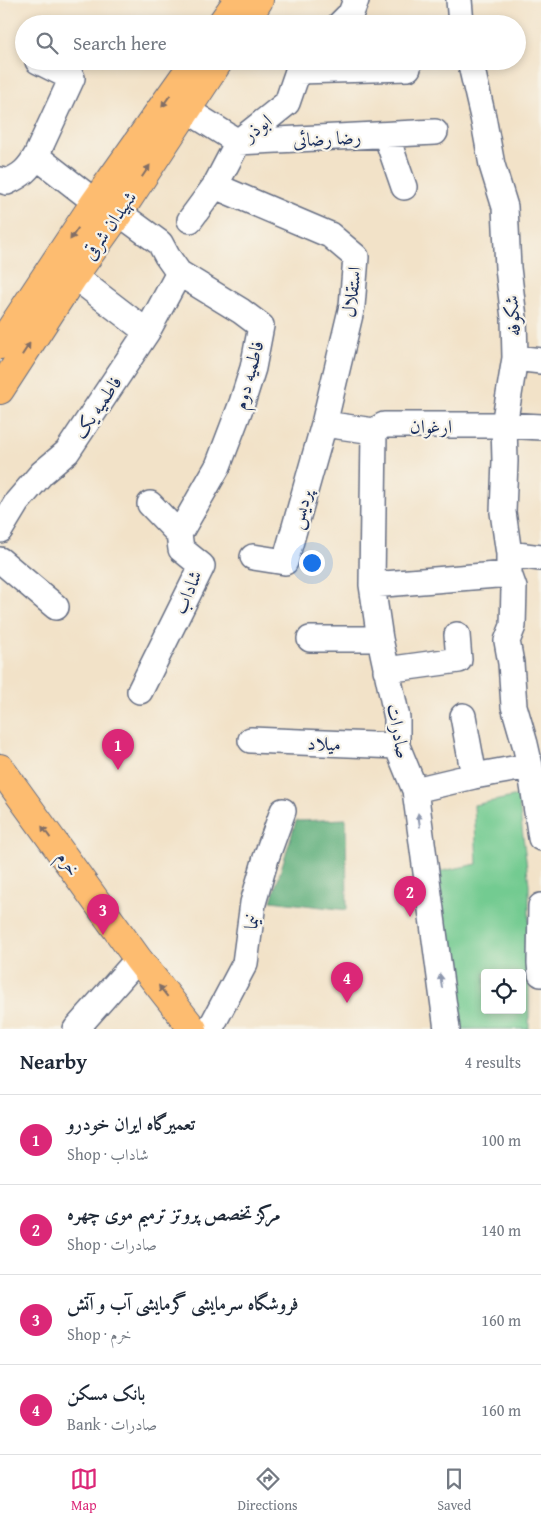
<!DOCTYPE html>
<html lang="en">
<head>
<meta charset="utf-8">
<style>
  body { margin:0; font-family:"Gentium Book Plus",Amiri,serif; background:#f2f2f3; color:#1f2937 }
  .controls { position:absolute; right:15px; bottom:15px; display:grid; overflow:hidden; border-radius:5px; box-shadow:0 2px 8px #0003 }
  .controls button { width:45px; height:45px; display:grid; place-items:center; padding:0; border:0; border-bottom:1px solid #e0e1e3; background:#fff; color:#1f2937; font:25px sans-serif }
  .you { position:absolute; left:311px; top:562px; width:18px; height:18px; margin:-12px; border:4px solid #fff; border-radius:50%; background:#1a73e8; box-shadow:0 0 0 8px #1a73e833 }
  .badge { display:grid; place-items:center; width:32px; height:32px; border-radius:50%; background:#db2777; color:#fff; font-size:16px; font-weight:700 }
  .pin { position:absolute; translate:-50% -41px; filter:drop-shadow(0 1px 2px #0008) }
  .pin::after { content:''; position:absolute; top:26px; width:18px; height:15px; background:inherit; clip-path:polygon(0 0,100% 0,50% 100%) }
  .list { margin:0; padding:0; list-style:none }
  h2 { display:flex; justify-content:space-between; align-items:center; height:65px; margin:0; padding:0 20px; font-size:21px }
  h2 small { font-size:16px; font-weight:400; color:#747a83 }
  .list li { display:grid; grid-template-columns:32px 1fr auto; gap:15px; align-items:center; box-sizing:border-box; height:90px; padding:0 20px; border-top:1px solid #e0e1e3 }
  .list b { display:block; font-size:19px; white-space:nowrap }
  .list p { margin:0; font-size:16px; white-space:nowrap; color:#747a83 }
  .list em { font-size:16px; font-style:normal; color:#747a83 }
  .icon { flex:none; width:28px; height:28px; fill:none; stroke:currentColor; stroke-width:2; stroke-linecap:round; stroke-linejoin:round }
  .map { position:relative; flex:none; width:541px; height:1029px; overflow:hidden }
  .search { position:absolute; background:#fff; box-shadow:0 2px 8px #0003; left:15px; right:15px; top:15px; height:55px; display:flex; align-items:center; gap:12px; box-sizing:border-box; padding:0 18px; border-radius:28px; color:#747a83; font-size:19px }
  .sheet { height:425px; background:#fff }
  nav { display:flex; justify-content:space-around; align-items:center; box-sizing:border-box; height:70px; border-top:1px solid #e0e1e3; background:#fff; font-size:14px; color:#747a83 }
  nav a { display:grid; justify-items:center; gap:2px }
  nav .on { color:#db2777 }
  .map>svg:first-child { display:block }
</style>
</head>
<body>
<div class="map">
<svg width="541" height="1029" viewBox="0 0 541 1029">
  <rect width="100%" height="100%" fill="#f7f3e8"/>
  <filter id="ink" filterUnits="userSpaceOnUse"><feTurbulence type="fractalNoise" baseFrequency=".02" numOctaves="2"/><feDisplacementMap in="SourceGraphic" scale="10" xChannelSelector="R" yChannelSelector="G"/><feConvolveMatrix kernelMatrix="1 2 1 2 8 2 1 2 1" color-interpolation-filters="sRGB"/></filter>
  <filter id="wash" filterUnits="userSpaceOnUse"><feTurbulence type="fractalNoise" baseFrequency=".0096" numOctaves="4" result="noise"/><feDisplacementMap in="SourceGraphic" scale="20" xChannelSelector="R" yChannelSelector="G"/><feGaussianBlur stdDeviation="1.12" result="paint"/><feColorMatrix in="noise" values="0 0 0 0 0 0 0 0 0 0 0 0 0 0 0 0 0 1.4 0 .05"/><feComposite in="paint" operator="in"/></filter>
  <g filter="url(#wash)">
    <rect width="100%" height="100%" fill="#f2e2c8"/>
    <path fill="#73cb91" stroke="#477d78" fill-rule="evenodd" d="M 518,796 L 529,884 L 529,1029 L 457,1029 L 437,872 L 477,864 L 474,805 ZM 485,973 L 522,973 L 522,1010 L 485,1010 Z"/>
    <path fill="#5eaf7b" stroke="#3c6f6c" d="M 346,819 L 347,910 L 271,901 L 296,821 Z"/>
  </g>
  <g filter="url(#ink)">
    <g fill="none" stroke-linecap="round" stroke-linejoin="round">
      <defs>
        <path id="minor" d="M 459,0 L 461,24
          M 340,24 L 351,13 L 356,0
          M 470,61 L 483,117 L 492,165 L 505,207 L 508,268 L 514,318 L 515,358 L 504,425 L 505,461 L 503,512 L 509,554 L 509,574 L 514,588 L 513,626 L 507,641 L 511,663 L 514,706 L 525,744 L 530,766 L 541,838
          M 298,71 L 408,68
          M 187,110 L 238,142 L 435,132
          M 386,135 L 404,187
          M 36,156 L 72,78 L 38,61
          M 0,180 L 7,182 C 22,175 28,170 36,156 L 95,202
          M 215,186 L 330,235 L 356,257 L 352,306 L 324,424 L 285,562 L 253,557
          M 119,213 L 160,243 L 167,256 L 179,273 L 241,311 L 261,326 L 253,368 L 242,403 L 218,466 L 179,534
          M 190,220 L 215,186 L 238,142 L 287,103 L 298,71 L 306,61
          M 74,276 L 147,332
          M 515,358 L 541,361
          M 324,424 L 374,431 L 384,425 L 504,425 L 541,427
          M 374,431 L 372,585 L 380,639 L 397,718 L 397,746 L 415,790 L 447,1029
          M 0,530 L 17,502 L 42,473 L 67,452 L 147,332 L 179,273
          M 509,554 L 541,558
          M 0,560 L 56,607
          M 372,585 L 509,574
          M 310,639 L 380,639
          M 386,670 L 459,660 L 457,635
          M 140,691 L 202,566 L 181,549 L 179,534 L 150,504
          M 463,716 L 474,776
          M 251,740 L 397,746
          M 415,790 L 474,776 L 530,766
          M 541,906 L 540,963 L 541,974
          M 76,1029 L 138,959
          M 210,1029 L 245,963 L 253,903 L 266,858 L 283,811"/>
        <path id="major" d="M 221,24 L 238,0
          M 244,24 L 259,0
          M 0,345 L 95,202 L 195,61
          M 0,390 L 74,276 L 119,213 L 219,61
          M 0,768 L 138,959 L 193,1029"/>
      </defs>
      <use href="#minor" stroke="#666e83" stroke-width="28"/>
      <use href="#major" stroke="#666e83" stroke-width="30"/>
      <use href="#minor" stroke="#fff" stroke-width="25"/>
      <use href="#major" stroke="#fdbc70" stroke-width="28"/>
    </g>
    <defs><path id="oneway-solid" d="M-6-.8H1V-3.2L6.5 0L1 3.2V.8H-6Z" transform="scale(1.25)"/></defs>
    <g fill="#816e66">
      <use href="#oneway-solid" transform="translate(166 101) rotate(125)"/>
      <use href="#oneway-solid" transform="translate(146 171) rotate(-56)"/>
      <use href="#oneway-solid" transform="translate(74 234) rotate(124)"/>
      <use href="#oneway-solid" transform="translate(26 349) rotate(-57)"/>
      <use href="#oneway-solid" transform="translate(46 832) rotate(-126)"/>
      <use href="#oneway-solid" transform="translate(163 991) rotate(-128)"/>
    </g>
    <g fill="#8d97ae">
      <use href="#oneway-solid" transform="translate(419 820) rotate(-98)"/>
      <use href="#oneway-solid" transform="translate(441 981) rotate(-98)"/>
    </g>
  </g>
  <g text-anchor="middle" dominant-baseline="central" stroke-width="4.5" stroke-linejoin="round" paint-order="stroke">
    <g font-size="19" fill="#1b2f5e" stroke="#f7f3e8">
      <text transform="translate(257 127) rotate(-38)">ابوذر</text>
      <text transform="translate(327 138) rotate(-3)">رضا رضائی</text>
      <text transform="translate(109 225) rotate(-55)">شهیدان شرقی</text>
      <text transform="translate(351 292) rotate(-83)">استقلال</text>
      <text transform="translate(512 316) rotate(-94)">شکوفه</text>
      <text transform="translate(248 375) rotate(-75)">فاطمیه دوم</text>
      <text transform="translate(97 407) rotate(-56)">فاطمیه یک</text>
      <text x="431" y="426">ارغوان</text>
      <text transform="translate(300 509) rotate(-74)">پردیس</text>
      <text transform="translate(187 592) rotate(-67)">شاداب</text>
      <text transform="translate(399 731) rotate(79)">صادرات</text>
      <text transform="translate(324 743) rotate(2)">میلاد</text>
      <text transform="translate(69 863) rotate(54)">خرم</text>
      <text transform="translate(251 922) rotate(-82)">نیما</text>
    </g>
  </g>
</svg>
<div class="controls">
<button><svg class="icon" aria-label="locate" viewBox="0 0 24 24"><circle cx="12" cy="12" r="6"/><path d="M12 2v4M12 18v4M2 12h4M18 12h4"/></svg></button>
</div>
<div class="you"></div>
<div class="pin badge" style="left:118px;top:770px">1</div>
<div class="pin badge" style="left:410px;top:917px">2</div>
<div class="pin badge" style="left:103px;top:935px">3</div>
<div class="pin badge" style="left:347px;top:1003px">4</div>
<div class="search"><svg class="icon" aria-label="search" viewBox="0 0 24 24"><circle cx="10" cy="10" r="6"/><path d="M15 15l6 6"/></svg>Search here</div>
</div>
<section class="sheet">
<h2>Nearby<small>4 results</small></h2>
<ul class="list">
<li><span class="badge">1</span><div><b>تعمیرگاه ایران خودرو</b><p>Shop · شاداب</p></div><em>100 m</em></li>
<li><span class="badge">2</span><div><b>مرکز تخصص پروتز ترمیم موی چهره</b><p>Shop · صادرات</p></div><em>140 m</em></li>
<li><span class="badge">3</span><div><b>فروشگاه سرمایشی گرمایشی آب و آتش</b><p>Shop · خرم</p></div><em>160 m</em></li>
<li><span class="badge">4</span><div><b>بانک مسکن</b><p>Bank · صادرات</p></div><em>160 m</em></li>
</ul>
</section>
<nav>
<a class="on"><svg class="icon" aria-label="map" viewBox="0 0 24 24"><path d="M3 6l6-2 6 2 6-2v14l-6 2-6-2-6 2zM9 4v14M15 6v14"/></svg>Map</a>
<a><svg class="icon" aria-label="directions" viewBox="0 0 24 24"><path d="M12 3l9 9-9 9-9-9zM9 14v-3h6M13 9l2 2-2 2"/></svg>Directions</a>
<a><svg class="icon" aria-label="saved" viewBox="0 0 24 24"><path d="M7 4h10v16l-5-4-5 4z"/></svg>Saved</a>
</nav>
</body>
</html>
